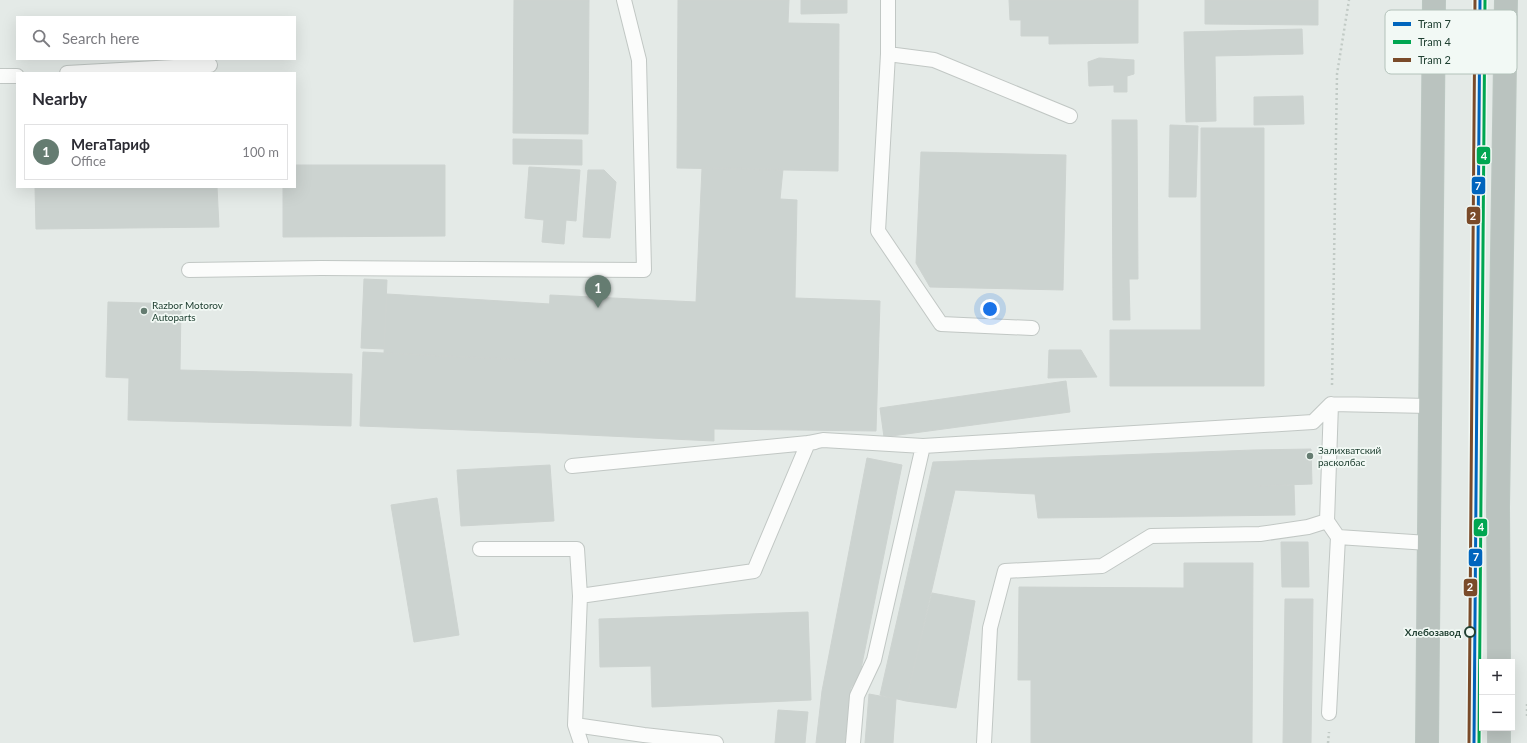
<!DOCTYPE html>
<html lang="en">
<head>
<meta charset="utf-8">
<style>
  body { margin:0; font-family:Lato,sans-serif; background:#f2f2f3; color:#2b2b33 }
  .controls { position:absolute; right:12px; bottom:12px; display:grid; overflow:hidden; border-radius:0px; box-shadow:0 4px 16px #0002 }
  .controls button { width:36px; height:36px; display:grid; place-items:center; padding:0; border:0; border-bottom:1px solid #e1e1e2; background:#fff; color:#2b2b33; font:20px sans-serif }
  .you { position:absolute; left:990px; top:309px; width:14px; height:14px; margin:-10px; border:3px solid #fff; border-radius:50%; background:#1a73e8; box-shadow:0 0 0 6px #1a73e833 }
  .badge { display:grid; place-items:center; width:26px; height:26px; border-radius:50%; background:#657c71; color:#fff; font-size:13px; font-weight:700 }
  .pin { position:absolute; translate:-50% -33px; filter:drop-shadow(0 1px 2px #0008) }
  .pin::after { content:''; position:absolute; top:21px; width:14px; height:12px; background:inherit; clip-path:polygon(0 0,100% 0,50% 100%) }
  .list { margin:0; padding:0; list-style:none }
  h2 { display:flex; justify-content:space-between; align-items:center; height:52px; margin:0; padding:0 16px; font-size:17px }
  h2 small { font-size:13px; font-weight:400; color:#7c7c81 }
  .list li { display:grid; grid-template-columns:26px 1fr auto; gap:12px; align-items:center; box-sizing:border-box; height:56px; margin:0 8px 8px; padding:0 8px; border:1px solid #e1e1e2; border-radius:0px }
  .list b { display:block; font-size:15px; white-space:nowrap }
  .list p { margin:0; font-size:13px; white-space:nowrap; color:#7c7c81 }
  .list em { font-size:13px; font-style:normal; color:#7c7c81 }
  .icon { flex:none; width:22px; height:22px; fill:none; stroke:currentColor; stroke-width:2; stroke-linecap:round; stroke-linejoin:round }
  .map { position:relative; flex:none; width:1527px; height:743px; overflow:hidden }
  .search { position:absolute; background:#fff; box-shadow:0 4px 16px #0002; left:16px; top:16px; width:280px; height:44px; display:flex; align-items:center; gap:10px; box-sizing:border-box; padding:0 14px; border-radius:0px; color:#7c7c81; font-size:15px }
  .panel { position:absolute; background:#fff; box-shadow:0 4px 16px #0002; left:16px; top:72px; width:280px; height:116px; border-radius:0px }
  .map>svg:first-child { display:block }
</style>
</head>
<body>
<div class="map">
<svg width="1527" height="743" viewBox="0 0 1527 743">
  <rect width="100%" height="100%" fill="#e4eae7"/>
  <path fill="#ccd3d0" stroke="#cdd3d0" d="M 514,0 L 589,0 L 588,134 L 513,133 Z
    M 678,0 L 789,0 L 788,23 L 839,24 L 838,171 L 677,168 Z
    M 801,0 L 847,0 L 847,13 L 801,14 Z
    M 1009,0 L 1138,0 L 1138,43 L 1049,44 L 1049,36 L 1021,36 L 1021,20 L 1010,20 Z
    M 1205,0 L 1318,0 L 1318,25 L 1205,24 Z
    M 1302,29 L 1303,54 L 1215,56 L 1216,121 L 1186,122 L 1184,32 Z
    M 1099,58 L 1134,60 L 1134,74 L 1127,76 L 1127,92 L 1114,92 L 1114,85 L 1089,86 L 1088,62 Z
    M 1303,96 L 1304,124 L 1254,125 L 1254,97 Z
    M 1112,120 L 1137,120 L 1138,279 L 1129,279 L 1130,320 L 1113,320 Z
    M 1170,125 L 1198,126 L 1196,197 L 1169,197 Z
    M 1201,128 L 1264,128 L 1264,386 L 1110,386 L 1110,330 L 1201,330 Z
    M 513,139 L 582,140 L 582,165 L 513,164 Z
    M 921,152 L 1066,155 L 1063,290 L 930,287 L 916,263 Z
    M 295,165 L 445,165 L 445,236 L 283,237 L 283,187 L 295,187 Z
    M 529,167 L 580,170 L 576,221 L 566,220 L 564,244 L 542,242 L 544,220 L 525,218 Z
    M 702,168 L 783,169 L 780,199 L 797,200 L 795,298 L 880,301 L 876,431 L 714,429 L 714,441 L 545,433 L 550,295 L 696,302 Z
    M 588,170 L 604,170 L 616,182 L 610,238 L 583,237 Z
    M 35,187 L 217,187 L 219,227 L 36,229 Z
    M 364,279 L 387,280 L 384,349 L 361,348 Z
    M 387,294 L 550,304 L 548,361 L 384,353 Z
    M 108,302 L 181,304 L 180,370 L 352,374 L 351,426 L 128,420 L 129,378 L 106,377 Z
    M 1049,350 L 1081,350 L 1097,377 L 1048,378 Z
    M 363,352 L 548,361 L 545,433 L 360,426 Z
    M 1066,381 L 1070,412 L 884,437 L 880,408 Z
    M 1311,449 L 1312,484 L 1254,486 L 1253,450 Z
    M 1253,450 L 1254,486 L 1294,485 L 1295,515 L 1038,518 L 1035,494 L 955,490 L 906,701 L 880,695 L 933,462 Z
    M 867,458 L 902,465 L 860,674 L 851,688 L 845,743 L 816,743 L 822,691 Z
    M 550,465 L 554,521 L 461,526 L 457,470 Z
    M 437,498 L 459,635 L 414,642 L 391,505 Z
    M 1281,542 L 1308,542 L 1309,587 L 1282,587 Z
    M 1184,563 L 1253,563 L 1252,743 L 1031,743 L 1031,680 L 1018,680 L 1019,587 L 1184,588 Z
    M 932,593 L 975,601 L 956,708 L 906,701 Z
    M 1285,599 L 1313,599 L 1311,743 L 1283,743 Z
    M 808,612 L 811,700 L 652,707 L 651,666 L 600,667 L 599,619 Z
    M 869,694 L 896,699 L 893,743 L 865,743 Z
    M 778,710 L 808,712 L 805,743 L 775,743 Z"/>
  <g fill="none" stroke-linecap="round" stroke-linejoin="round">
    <defs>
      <path id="lane" d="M 888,0 L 888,54 L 878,231 L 941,324 L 1032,328
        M 888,54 L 934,60 L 1070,116
        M 67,73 L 210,65
        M 0,76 L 17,76
        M 189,270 L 321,268 L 644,270 L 639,60 L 624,0
        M 572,466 L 808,443 L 823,440 L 923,446 L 1313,422 L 1331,404 L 1430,406
        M 1327,521 L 1331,404
        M 480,549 L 577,549 L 580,596 L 754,571 L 808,443 L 815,442
        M 580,596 L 575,725 L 581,743
        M 1329,713 L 1338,537
        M 575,725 L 644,735 L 716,743
        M 853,743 L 857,696 L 874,660 L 923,446
        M 984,743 L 990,628 L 1005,571 L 1102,566 L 1151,536 L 1260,534 L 1308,527 L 1327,521 L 1338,537 L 1428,543"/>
      <path id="highway" d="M 1499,662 L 1498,507 L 1506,0
        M 1427,743 L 1434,0
        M 1499,743 L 1499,728"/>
    </defs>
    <use href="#lane" stroke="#c1c7c4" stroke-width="16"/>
    <use href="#highway" stroke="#bcc7c2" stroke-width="24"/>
    <path stroke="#c1cac5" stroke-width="2.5" stroke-dasharray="2 3" stroke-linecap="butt" d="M 1332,385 L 1337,74 L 1349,0
      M 1527,704 L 1527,716
      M 1328,743 L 1329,732"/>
    <use href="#lane" stroke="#fbfcfb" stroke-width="14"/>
    <use href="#highway" stroke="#bac3bf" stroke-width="22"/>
    <defs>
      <path id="tram-1" d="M 1474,743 L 1480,0"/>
      <path id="tram-2" d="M 1479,743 L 1485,0"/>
      <path id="tram-3" d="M 1469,743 L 1475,0"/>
    </defs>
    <use href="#tram-1" stroke="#f2f9f5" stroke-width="6"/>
    <use href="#tram-2" stroke="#f2f9f5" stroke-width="6"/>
    <use href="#tram-3" stroke="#f2f9f5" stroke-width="6"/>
    <use href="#tram-1" stroke="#0065bd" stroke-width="3"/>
    <use href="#tram-2" stroke="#00a651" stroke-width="3"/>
    <use href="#tram-3" stroke="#7a4b2a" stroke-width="3"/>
  </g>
  <g fill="#657c71" stroke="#f2f9f5" stroke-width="1.5">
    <circle cx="144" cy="311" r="4"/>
    <circle cx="1310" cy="456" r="4"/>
  </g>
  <circle fill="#f2f9f5" stroke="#204032" stroke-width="2" cx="1470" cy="632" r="5"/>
  <g text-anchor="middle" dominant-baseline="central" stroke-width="3.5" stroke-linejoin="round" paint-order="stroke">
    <g font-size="10" fill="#204032" stroke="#f2f9f5" text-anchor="start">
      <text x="152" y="305">Razbor Motorov<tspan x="152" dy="12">Autoparts</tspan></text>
      <text x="1318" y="450">Залихватский<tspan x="1318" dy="12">расколбас</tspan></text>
    </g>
    <g font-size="10" font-weight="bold" fill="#204032" stroke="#f2f9f5" text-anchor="end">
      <text x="1461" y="632">Хлебозавод</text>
    </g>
  </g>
  <rect x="1385" y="10" width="132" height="64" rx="6" fill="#f2f9f5" stroke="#b3c2ba" stroke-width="1"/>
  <rect x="1393" y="22" width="18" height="4" fill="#0065bd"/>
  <rect x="1393" y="40" width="18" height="4" fill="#00a651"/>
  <rect x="1393" y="58" width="18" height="4" fill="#7a4b2a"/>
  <g font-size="11" fill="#204032">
    <text x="1418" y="28">Tram 7</text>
    <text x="1418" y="46">Tram 4</text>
    <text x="1418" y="64">Tram 2</text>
  </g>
  <g stroke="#f2f9f5" stroke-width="1.5">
    <rect x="1476" y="146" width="15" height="19" rx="4" fill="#00a651"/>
    <rect x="1471" y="176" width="15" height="19" rx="4" fill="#0065bd"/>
    <rect x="1466" y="206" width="15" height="19" rx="4" fill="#7a4b2a"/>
    <rect x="1473" y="518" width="15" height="19" rx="4" fill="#00a651"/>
    <rect x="1468" y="548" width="15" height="19" rx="4" fill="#0065bd"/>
    <rect x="1463" y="578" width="15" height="19" rx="4" fill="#7a4b2a"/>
  </g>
  <g font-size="11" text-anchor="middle" font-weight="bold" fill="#fff">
    <text x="1484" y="160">4</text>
    <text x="1478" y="190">7</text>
    <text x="1473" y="220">2</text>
    <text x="1481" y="531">4</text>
    <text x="1476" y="561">7</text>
    <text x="1470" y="591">2</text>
  </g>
</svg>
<div class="controls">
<button>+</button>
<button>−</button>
</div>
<div class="you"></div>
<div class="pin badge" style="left:598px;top:308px">1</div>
<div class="search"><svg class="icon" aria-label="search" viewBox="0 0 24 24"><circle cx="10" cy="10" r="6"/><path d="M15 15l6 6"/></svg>Search here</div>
<section class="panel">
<h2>Nearby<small></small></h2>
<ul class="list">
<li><span class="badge">1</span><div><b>МегаТариф</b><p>Office</p></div><em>100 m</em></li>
</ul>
</section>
</div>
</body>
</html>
